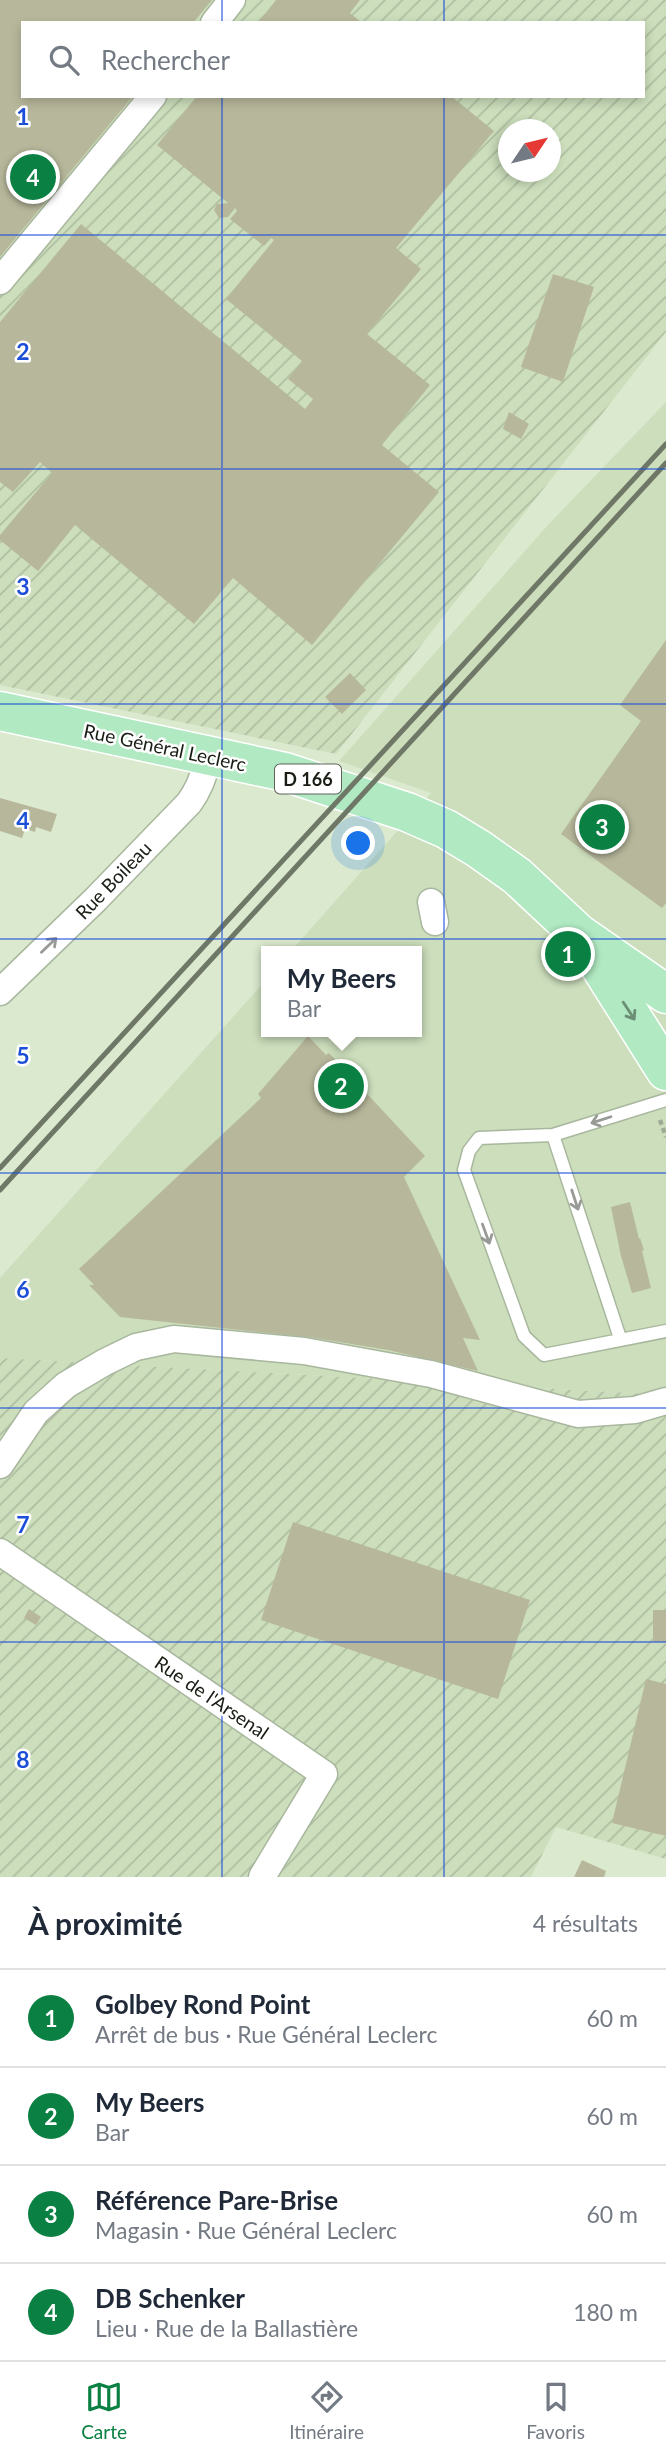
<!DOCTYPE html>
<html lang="fr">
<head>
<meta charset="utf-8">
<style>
  body { margin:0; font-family:Lato,sans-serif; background:#f2f2f3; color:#1f2937 }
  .compass { position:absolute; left:498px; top:119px; width:63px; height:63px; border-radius:50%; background:#fff; box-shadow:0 4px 10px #0003; rotate:55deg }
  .you { position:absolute; left:359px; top:844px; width:24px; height:24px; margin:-18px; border:5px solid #fff; border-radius:50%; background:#1a73e8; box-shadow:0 0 0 10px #1a73e833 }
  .badge { display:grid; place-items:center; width:46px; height:46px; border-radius:50%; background:#0b8043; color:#fff; font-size:23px; font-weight:700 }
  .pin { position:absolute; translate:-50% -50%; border:4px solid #fff; box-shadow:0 2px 7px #0006 }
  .popup { position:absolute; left:261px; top:946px; width:161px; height:91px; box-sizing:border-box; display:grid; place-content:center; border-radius:0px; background:#fff; filter:drop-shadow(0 2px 5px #0005); font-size:23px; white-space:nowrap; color:#747a83 }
  .popup b { font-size:26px; color:#1f2937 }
  .popup::after { content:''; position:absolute; left:50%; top:100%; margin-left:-14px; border:14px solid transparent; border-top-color:#fff }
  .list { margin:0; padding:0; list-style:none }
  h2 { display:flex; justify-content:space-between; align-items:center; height:91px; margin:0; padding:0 28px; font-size:30px }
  h2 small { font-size:23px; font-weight:400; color:#747a83 }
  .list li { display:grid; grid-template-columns:46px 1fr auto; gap:21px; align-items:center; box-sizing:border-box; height:98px; padding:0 28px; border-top:2px solid #e0e1e3 }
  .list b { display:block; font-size:26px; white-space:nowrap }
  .list p { margin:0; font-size:23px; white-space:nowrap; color:#747a83 }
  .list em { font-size:23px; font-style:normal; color:#747a83 }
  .icon { flex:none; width:38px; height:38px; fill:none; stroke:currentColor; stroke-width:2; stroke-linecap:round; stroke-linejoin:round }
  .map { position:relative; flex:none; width:666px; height:1877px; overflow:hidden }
  .search { position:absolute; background:#fff; box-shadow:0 4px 10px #0003; left:21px; right:21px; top:21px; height:77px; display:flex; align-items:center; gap:18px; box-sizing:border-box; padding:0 24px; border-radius:0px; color:#747a83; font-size:26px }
  .sheet { height:483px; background:#fff }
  nav { display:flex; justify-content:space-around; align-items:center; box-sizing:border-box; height:98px; border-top:2px solid #e0e1e3; background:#fff; font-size:19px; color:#747a83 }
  nav a { display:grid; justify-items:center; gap:4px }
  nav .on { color:#0b8043 }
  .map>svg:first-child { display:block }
</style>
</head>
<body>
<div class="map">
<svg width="666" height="1877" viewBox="0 0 666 1877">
  <defs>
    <pattern id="industrial-furrows" width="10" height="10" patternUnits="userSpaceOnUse" patternTransform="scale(1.75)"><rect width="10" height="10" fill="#ccdebc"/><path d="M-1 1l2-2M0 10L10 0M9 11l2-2" fill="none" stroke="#afbea1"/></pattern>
  </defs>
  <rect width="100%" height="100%" fill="#dbeacf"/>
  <path fill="#ccdebc" d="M 666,402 L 666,1395 L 0,1358 L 0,1278 L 266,980 L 266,1032 L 416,1032 L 416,951 L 291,951 L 431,793 L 339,761 L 548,525 Z"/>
  <path fill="url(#industrial-furrows)" fill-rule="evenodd" d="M 0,0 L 666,0 L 666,332 L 336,754 L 0,685 ZM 23,23 L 643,23 L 643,96 L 23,96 ZM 508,130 L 550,130 L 550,172 L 508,172 Z
    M 0,1358 L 666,1395 L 666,1859 L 556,1827 L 531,1877 L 0,1877 Z"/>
  <path fill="#b7b89b" d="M 0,0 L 212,0 L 193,23 L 23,23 L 23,96 L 133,96 L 0,257 Z
    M 276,0 L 360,0 L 350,13 L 362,23 L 258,23 Z
    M 197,96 L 451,96 L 494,131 L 396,248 L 421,269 L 367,334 L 430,385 L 382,445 L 439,492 L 312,645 L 233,578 L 194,624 L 75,525 L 38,571 L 0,540 L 0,535 L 52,473 L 40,462 L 13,492 L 0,482 L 0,322 L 81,224 L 305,409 L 313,399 L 288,379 L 302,361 L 226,299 L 274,240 L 271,238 L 264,246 L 230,219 L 237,211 L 235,208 L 228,217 L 219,218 L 214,210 L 217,204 L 228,203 L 157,145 Z
    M 553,274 L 594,287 L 563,382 L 521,367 Z
    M 509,412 L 529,424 L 521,439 L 503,429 Z
    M 666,640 L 666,903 L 662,908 L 561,834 L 641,721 L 620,705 Z
    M 350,673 L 366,690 L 342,714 L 325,697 Z
    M 0,798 L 57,814 L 51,832 L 36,827 L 35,832 L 25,829 L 22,838 L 0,831 Z
    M 308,1036 L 326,1055 L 329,1053 L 425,1156 L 404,1177 L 480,1340 L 463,1338 L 478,1371 L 388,1350 L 315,1338 L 120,1317 L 89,1285 L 94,1285 L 79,1269 L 261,1098 L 258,1094 Z
    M 630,1202 L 639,1239 L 640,1238 L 644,1250 L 642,1251 L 651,1288 L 632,1293 L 621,1256 L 611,1207 Z
    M 293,1522 L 530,1600 L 498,1699 L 261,1620 Z
    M 29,1609 L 41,1617 L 36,1625 L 24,1618 Z
    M 653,1610 L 666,1610 L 666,1642 L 653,1642 Z
    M 646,1679 L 666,1684 L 666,1836 L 612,1823 Z
    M 582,1860 L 606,1871 L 604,1877 L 574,1877 Z"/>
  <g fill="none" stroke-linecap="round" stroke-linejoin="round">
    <defs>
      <path id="lane" d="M 666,1100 L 553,1135 L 479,1138 L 469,1151 L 464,1170 L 524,1336 L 544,1355 L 666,1331
        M 553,1135 L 620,1338"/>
      <path id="street" d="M 214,23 L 232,0
        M 0,281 L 153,96
        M 431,902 L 435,922
        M 0,992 L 96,899 L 189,803 C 200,788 205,774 208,756
        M 0,1465 L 36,1412 L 66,1385 L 105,1362 L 136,1347 L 174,1339 L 304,1351 L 431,1374 L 578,1414 L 635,1410 L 666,1401
        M 0,1552 L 324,1774 L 262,1877"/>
      <path id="primary" d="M 0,711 L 285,772 L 407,812 L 446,829 L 479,849 L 517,876 L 578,933 L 666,994
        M 589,949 L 666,1071"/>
    </defs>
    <use href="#lane" stroke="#a8b79d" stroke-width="15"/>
    <use href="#street" stroke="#a8b79d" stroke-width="29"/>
    <use href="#primary" stroke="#fff" stroke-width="41"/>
    <path stroke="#9fab95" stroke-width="4.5" stroke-dasharray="5 3.5" stroke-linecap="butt" d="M 660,1120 L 666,1137"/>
    <use href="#lane" stroke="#fff" stroke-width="12"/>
    <use href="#street" stroke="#fff" stroke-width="26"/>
    <use href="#primary" stroke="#b0e9c2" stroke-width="38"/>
    <path stroke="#6f7867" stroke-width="5" d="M 0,1168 L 666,444
      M 0,1190 L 666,463"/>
  </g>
  <defs><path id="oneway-shaft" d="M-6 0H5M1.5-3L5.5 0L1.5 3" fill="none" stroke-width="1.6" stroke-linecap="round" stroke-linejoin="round" transform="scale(1.75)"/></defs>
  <g stroke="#989a95">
    <use href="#oneway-shaft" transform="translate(49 945) rotate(-44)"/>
    <use href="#oneway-shaft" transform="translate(601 1120) rotate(162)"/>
    <use href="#oneway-shaft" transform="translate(575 1200) rotate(72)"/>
    <use href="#oneway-shaft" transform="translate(486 1234) rotate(70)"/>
  </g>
  <use stroke="#6c8e74" href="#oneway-shaft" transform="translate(629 1011) rotate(57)"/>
  <path fill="none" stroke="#1d4ed8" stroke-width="2" stroke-opacity="0.55" d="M 222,0 L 222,23M 444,0 L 444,23M 222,96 L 222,1877M 444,96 L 444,1877M 0,235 L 666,235M 0,469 L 666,469M 0,704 L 666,704M 0,939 L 666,939M 0,1173 L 666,1173M 0,1408 L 666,1408M 0,1642 L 666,1642"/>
  <g text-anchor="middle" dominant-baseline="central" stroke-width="5" stroke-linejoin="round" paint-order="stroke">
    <rect fill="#fff" stroke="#5e625a" stroke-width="2" x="275" y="764.5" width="66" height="29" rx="5"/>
    <g font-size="18" font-weight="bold" fill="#191e14">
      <text x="308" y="779">D 166</text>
    </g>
    <g font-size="19" fill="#191e14" stroke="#fff">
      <text transform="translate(165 747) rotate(12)">Rue Général Leclerc</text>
      <text transform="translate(113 880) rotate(-46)">Rue Boileau</text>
      <text transform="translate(212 1697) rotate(34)">Rue de l'Arsenal</text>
    </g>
  </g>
  <g font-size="23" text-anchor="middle" font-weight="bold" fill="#1d4ed8" stroke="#fff" stroke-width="5" stroke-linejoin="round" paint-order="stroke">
    <text x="23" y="125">1</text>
    <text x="23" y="360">2</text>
    <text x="23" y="595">3</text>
    <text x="23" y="829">4</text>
    <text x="23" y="1064">5</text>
    <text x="23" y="1298">6</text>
    <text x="23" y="1533">7</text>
    <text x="23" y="1768">8</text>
  </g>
</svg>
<svg class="compass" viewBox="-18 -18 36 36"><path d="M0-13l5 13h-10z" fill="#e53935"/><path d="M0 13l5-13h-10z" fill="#747a83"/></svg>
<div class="you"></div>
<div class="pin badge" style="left:568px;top:954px">1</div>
<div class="pin badge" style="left:341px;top:1086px">2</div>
<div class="popup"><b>My Beers</b>Bar</div>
<div class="pin badge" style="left:602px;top:827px">3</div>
<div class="pin badge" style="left:33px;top:177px">4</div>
<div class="search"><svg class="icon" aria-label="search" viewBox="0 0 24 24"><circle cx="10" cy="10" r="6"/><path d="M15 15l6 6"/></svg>Rechercher</div>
</div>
<section class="sheet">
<h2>À proximité<small>4 résultats</small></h2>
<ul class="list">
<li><span class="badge">1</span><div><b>Golbey Rond Point</b><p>Arrêt de bus · Rue Général Leclerc</p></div><em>60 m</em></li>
<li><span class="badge">2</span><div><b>My Beers</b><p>Bar</p></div><em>60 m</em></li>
<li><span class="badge">3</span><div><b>Référence Pare-Brise</b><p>Magasin · Rue Général Leclerc</p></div><em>60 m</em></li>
<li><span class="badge">4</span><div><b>DB Schenker</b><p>Lieu · Rue de la Ballastière</p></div><em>180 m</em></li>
</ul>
</section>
<nav>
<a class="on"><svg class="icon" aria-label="map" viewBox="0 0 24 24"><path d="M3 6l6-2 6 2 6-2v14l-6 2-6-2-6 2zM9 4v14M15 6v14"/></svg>Carte</a>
<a><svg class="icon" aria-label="directions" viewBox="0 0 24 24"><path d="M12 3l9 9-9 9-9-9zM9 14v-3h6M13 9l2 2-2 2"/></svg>Itinéraire</a>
<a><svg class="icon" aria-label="saved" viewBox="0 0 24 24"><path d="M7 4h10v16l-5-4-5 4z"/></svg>Favoris</a>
</nav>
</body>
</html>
